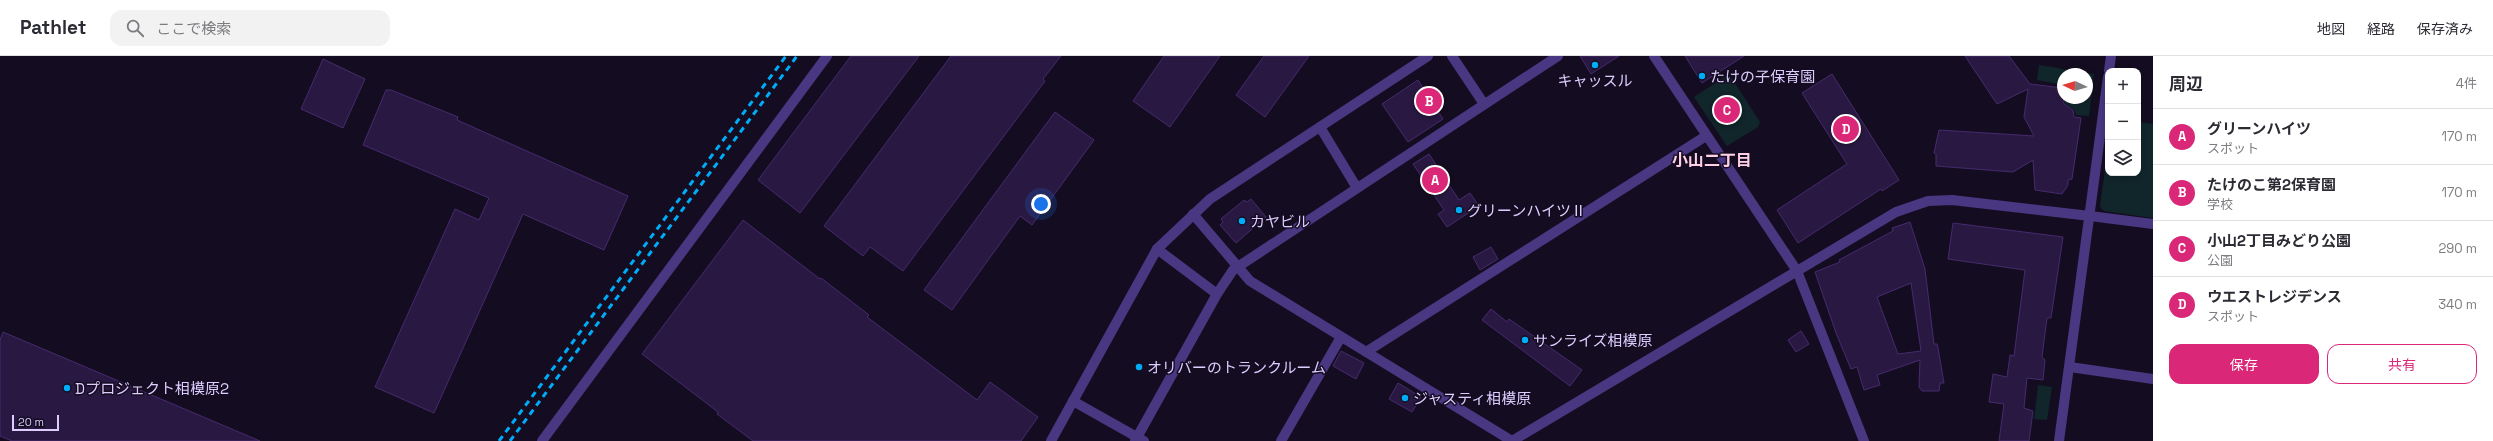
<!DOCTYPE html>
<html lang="ja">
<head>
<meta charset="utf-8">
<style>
  body { margin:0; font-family:"Space Grotesk","Noto Sans JP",sans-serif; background:#f2f2f3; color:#2b2b33 }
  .controls { position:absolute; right:12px; top:12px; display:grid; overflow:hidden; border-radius:8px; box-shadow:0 2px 6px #0003 }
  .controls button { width:36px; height:36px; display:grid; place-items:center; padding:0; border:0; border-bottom:1px solid #e1e1e2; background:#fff; color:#2b2b33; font:20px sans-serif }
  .compass { position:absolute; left:2057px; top:12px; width:36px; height:36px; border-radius:50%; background:#fff; box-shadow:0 2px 6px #0003; rotate:274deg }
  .scale { position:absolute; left:12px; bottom:10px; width:47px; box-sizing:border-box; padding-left:4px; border:2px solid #ddcdff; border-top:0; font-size:11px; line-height:14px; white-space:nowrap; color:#ddcdff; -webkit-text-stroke:3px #140d21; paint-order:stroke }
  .you { position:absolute; left:1041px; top:148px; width:14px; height:14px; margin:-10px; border:3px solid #fff; border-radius:50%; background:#1a73e8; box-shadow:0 0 0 6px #1a73e833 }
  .badge { display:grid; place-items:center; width:26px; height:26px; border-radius:50%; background:#db2777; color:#fff; font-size:13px; font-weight:700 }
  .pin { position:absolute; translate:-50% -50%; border:2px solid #fff; box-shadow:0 1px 4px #0006 }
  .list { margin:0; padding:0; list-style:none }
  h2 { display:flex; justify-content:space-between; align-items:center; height:52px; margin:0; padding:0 16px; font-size:17px }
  h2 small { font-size:13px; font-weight:400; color:#7c7c81 }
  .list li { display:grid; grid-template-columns:26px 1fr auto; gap:12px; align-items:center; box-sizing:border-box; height:56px; padding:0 16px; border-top:1px solid #e1e1e2 }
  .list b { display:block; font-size:15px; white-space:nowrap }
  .list p { margin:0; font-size:13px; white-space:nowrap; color:#7c7c81 }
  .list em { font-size:13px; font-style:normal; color:#7c7c81 }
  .actions { display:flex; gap:8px; padding:12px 16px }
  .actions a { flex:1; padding:9px 0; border:1px solid #db2777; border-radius:12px; text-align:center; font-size:14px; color:#db2777 }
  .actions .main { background:#db2777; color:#fff }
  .icon { flex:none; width:22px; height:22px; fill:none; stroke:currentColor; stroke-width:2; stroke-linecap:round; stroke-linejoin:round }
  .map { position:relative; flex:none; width:2153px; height:385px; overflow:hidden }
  header { display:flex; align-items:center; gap:24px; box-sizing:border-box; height:56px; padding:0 20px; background:#fff; border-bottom:1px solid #e1e1e2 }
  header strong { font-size:19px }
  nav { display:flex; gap:22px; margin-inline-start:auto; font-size:14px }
  .search { width:280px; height:36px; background:#f2f2f3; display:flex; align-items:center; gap:10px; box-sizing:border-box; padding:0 14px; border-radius:12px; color:#7c7c81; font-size:15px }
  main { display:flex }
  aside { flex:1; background:#fff }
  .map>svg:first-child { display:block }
</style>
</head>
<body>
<header>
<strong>Pathlet</strong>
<div class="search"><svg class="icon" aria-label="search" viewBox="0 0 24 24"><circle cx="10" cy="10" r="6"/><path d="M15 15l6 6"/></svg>ここで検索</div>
<nav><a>地図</a><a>経路</a><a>保存済み</a></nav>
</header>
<main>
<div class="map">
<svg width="2153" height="385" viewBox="0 0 2153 385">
  <rect width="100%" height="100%" fill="#140d21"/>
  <path fill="#10262b" d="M 2039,9 L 2094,18 L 2089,60 L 2076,59 L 2074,53 L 2065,48 L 2066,42 L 2087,42 L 2087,18 L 2063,18 L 2063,29 L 2037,24 Z
    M 1729,18 L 1760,66 L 1758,71 L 1727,90 L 1694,41 Z
    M 2138,66 L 2153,68 L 2153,162 L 2104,155 L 2100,151 L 2108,91 L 2108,117 L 2138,117 Z
    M 2038,329 L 2052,331 L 2047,364 L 2034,363 Z"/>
  <path fill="#291942" stroke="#462a6e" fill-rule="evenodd" d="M 851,0 L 919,0 L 800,157 L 758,124 Z
    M 951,0 L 1061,0 L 1043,23 L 1045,25 L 903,215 L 870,191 L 863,200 L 824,170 Z
    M 1164,0 L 1220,0 L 1170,71 L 1133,45 Z
    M 1264,0 L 1309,0 L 1265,61 L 1236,39 Z
    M 1580,0 L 1619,0 L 1591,18 Z
    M 1685,0 L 1744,0 L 1702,27 Z
    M 1965,0 L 2009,0 L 2030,28 L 2063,32 L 2064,48 L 2073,54 L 2074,61 L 2081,62 L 2072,123 L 2068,124 L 2068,129 L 2062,138 L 2035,134 L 2033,104 L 2013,116 L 1936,110 L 1936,98 L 1934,97 L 1939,74 L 2034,80 L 2024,61 L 2028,33 L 1997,48 Z
    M 323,3 L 365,23 L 343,72 L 301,53 Z
    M 1832,18 L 1899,124 L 1882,135 L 1881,133 L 1798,187 L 1777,154 L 1847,108 L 1802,37 Z
    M 1418,24 L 1443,63 L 1408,86 L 1382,48 Z
    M 386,34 L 391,34 L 458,61 L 457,64 L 628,140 L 604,194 L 523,158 L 434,357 L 375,331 L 455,153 L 479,164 L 489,142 L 363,89 Z
    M 1055,56 L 1094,84 L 1032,169 L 1020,160 L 952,254 L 924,234 Z
    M 1429,98 L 1459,144 L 1470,137 L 1479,150 L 1447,171 L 1438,158 L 1444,154 L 1413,108 Z
    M 1251,143 L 1266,161 L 1236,187 L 1220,169 L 1223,166 L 1221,163 L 1244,144 L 1247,146 Z
    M 743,164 L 820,223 L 821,222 L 869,259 L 867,261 L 977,344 L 990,326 L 1038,361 L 1021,385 L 753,385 L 717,358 L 718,356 L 642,298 Z
    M 1910,166 L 1925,213 L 1934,288 L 1937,288 L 1938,292 L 1944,327 L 1940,327 L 1939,335 L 1922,335 L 1919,331 L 1920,304 L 1877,319 L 1880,329 L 1864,334 L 1857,311 L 1851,313 L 1836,277 L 1815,216 L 1840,206 L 1839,204 L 1893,175 L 1892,172 ZM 1911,227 L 1921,295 L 1898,298 L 1877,241 Z
    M 1953,167 L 2063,181 L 2051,262 L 2047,262 L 2042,301 L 2045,304 L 2043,324 L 2027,322 L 2024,352 L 2033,355 L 2029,385 L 1999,385 L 2004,348 L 1989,346 L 1993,318 L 2007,321 L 2010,299 L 2014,300 L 2025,214 L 1948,203 Z
    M 1491,191 L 1498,203 L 1480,214 L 1473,201 Z
    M 1491,253 L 1507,266 L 1509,263 L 1582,314 L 1570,330 L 1482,264 Z
    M 1801,275 L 1809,288 L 1796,296 L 1788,284 Z
    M 3,276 L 260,385 L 12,385 L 0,380 L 0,284 Z
    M 1341,295 L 1364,307 L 1356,323 L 1333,310 Z
    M 1398,327 L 1421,341 L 1412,356 L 1389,343 Z"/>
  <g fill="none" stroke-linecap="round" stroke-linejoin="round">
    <path stroke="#493781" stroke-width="10" d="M 1452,0 L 1484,48
      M 1654,0 L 1797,215 L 1864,385
      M 1320,71 L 1357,132
      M 1193,158 L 1250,225 L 1512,385
      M 2090,160 L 2153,168
      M 1157,193 L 1217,238
      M 1366,296 L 1706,80
      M 2070,311 L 2153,323
      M 1073,345 L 1144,385
      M 542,385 L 827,0
      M 1135,385 L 1217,238 L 1233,214 L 1558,0
      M 1281,385 L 1341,281"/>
    <path stroke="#493781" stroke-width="10" d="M 2109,15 L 2111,0
      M 1051,385 L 1157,193 L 1210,143 L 1428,0
      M 1512,385 L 1896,156 L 1928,145 L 1952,144 L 2090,160
      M 2059,385 L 2108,21"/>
    <path stroke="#00acf8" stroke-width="3" stroke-dasharray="6 5" stroke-linecap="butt" d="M 499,385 L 786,0
      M 510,385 L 797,0"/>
  </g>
  <g fill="#00acf8" stroke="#140d21" stroke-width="1.5">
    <circle cx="1595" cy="9" r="4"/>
    <circle cx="1702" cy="20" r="4"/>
    <circle cx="1459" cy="154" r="4"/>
    <circle cx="1242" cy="165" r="4"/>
    <circle cx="1525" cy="284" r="4"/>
    <circle cx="1139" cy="311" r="4"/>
    <circle cx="67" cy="332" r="4"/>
    <circle cx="1405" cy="342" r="4"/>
  </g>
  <g text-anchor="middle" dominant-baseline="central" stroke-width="3" stroke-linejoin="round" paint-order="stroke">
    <g font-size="15" fill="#ddcdff" stroke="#140d21" text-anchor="start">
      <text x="1710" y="20">たけの子保育園</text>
      <text x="1595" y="24" text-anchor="middle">キャッスル</text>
      <text x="1467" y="154">グリーンハイツⅡ</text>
      <text x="1250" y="165">カヤビル</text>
      <text x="1533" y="284">サンライズ相模原</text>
      <text x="1147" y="311">オリバーのトランクルーム</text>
      <text x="75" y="332">Dプロジェクト相模原2</text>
      <text x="1413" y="342">ジャスティ相模原</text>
    </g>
    <g font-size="16" font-weight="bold" fill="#ffcfe4" stroke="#140d21">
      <text x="1712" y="104">小山二丁目</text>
    </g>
  </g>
</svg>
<div class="controls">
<button>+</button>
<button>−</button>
<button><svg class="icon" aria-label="layers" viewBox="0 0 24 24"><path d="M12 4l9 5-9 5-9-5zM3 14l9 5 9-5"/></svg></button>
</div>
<svg class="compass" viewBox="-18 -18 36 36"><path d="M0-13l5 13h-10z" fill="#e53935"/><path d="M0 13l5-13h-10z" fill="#7c7c81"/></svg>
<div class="scale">20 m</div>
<div class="you"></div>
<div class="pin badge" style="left:1435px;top:124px">A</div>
<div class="pin badge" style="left:1429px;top:45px">B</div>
<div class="pin badge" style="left:1727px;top:54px">C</div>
<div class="pin badge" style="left:1846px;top:73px">D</div>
</div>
<aside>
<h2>周辺<small>4件</small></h2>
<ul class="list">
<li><span class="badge">A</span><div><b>グリーンハイツ</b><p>スポット</p></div><em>170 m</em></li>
<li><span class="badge">B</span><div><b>たけのこ第2保育園</b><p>学校</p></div><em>170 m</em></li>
<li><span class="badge">C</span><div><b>小山2丁目みどり公園</b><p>公園</p></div><em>290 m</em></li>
<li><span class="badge">D</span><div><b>ウエストレジデンス</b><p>スポット</p></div><em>340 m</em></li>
</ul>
<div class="actions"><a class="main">保存</a><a>共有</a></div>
</aside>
</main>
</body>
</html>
